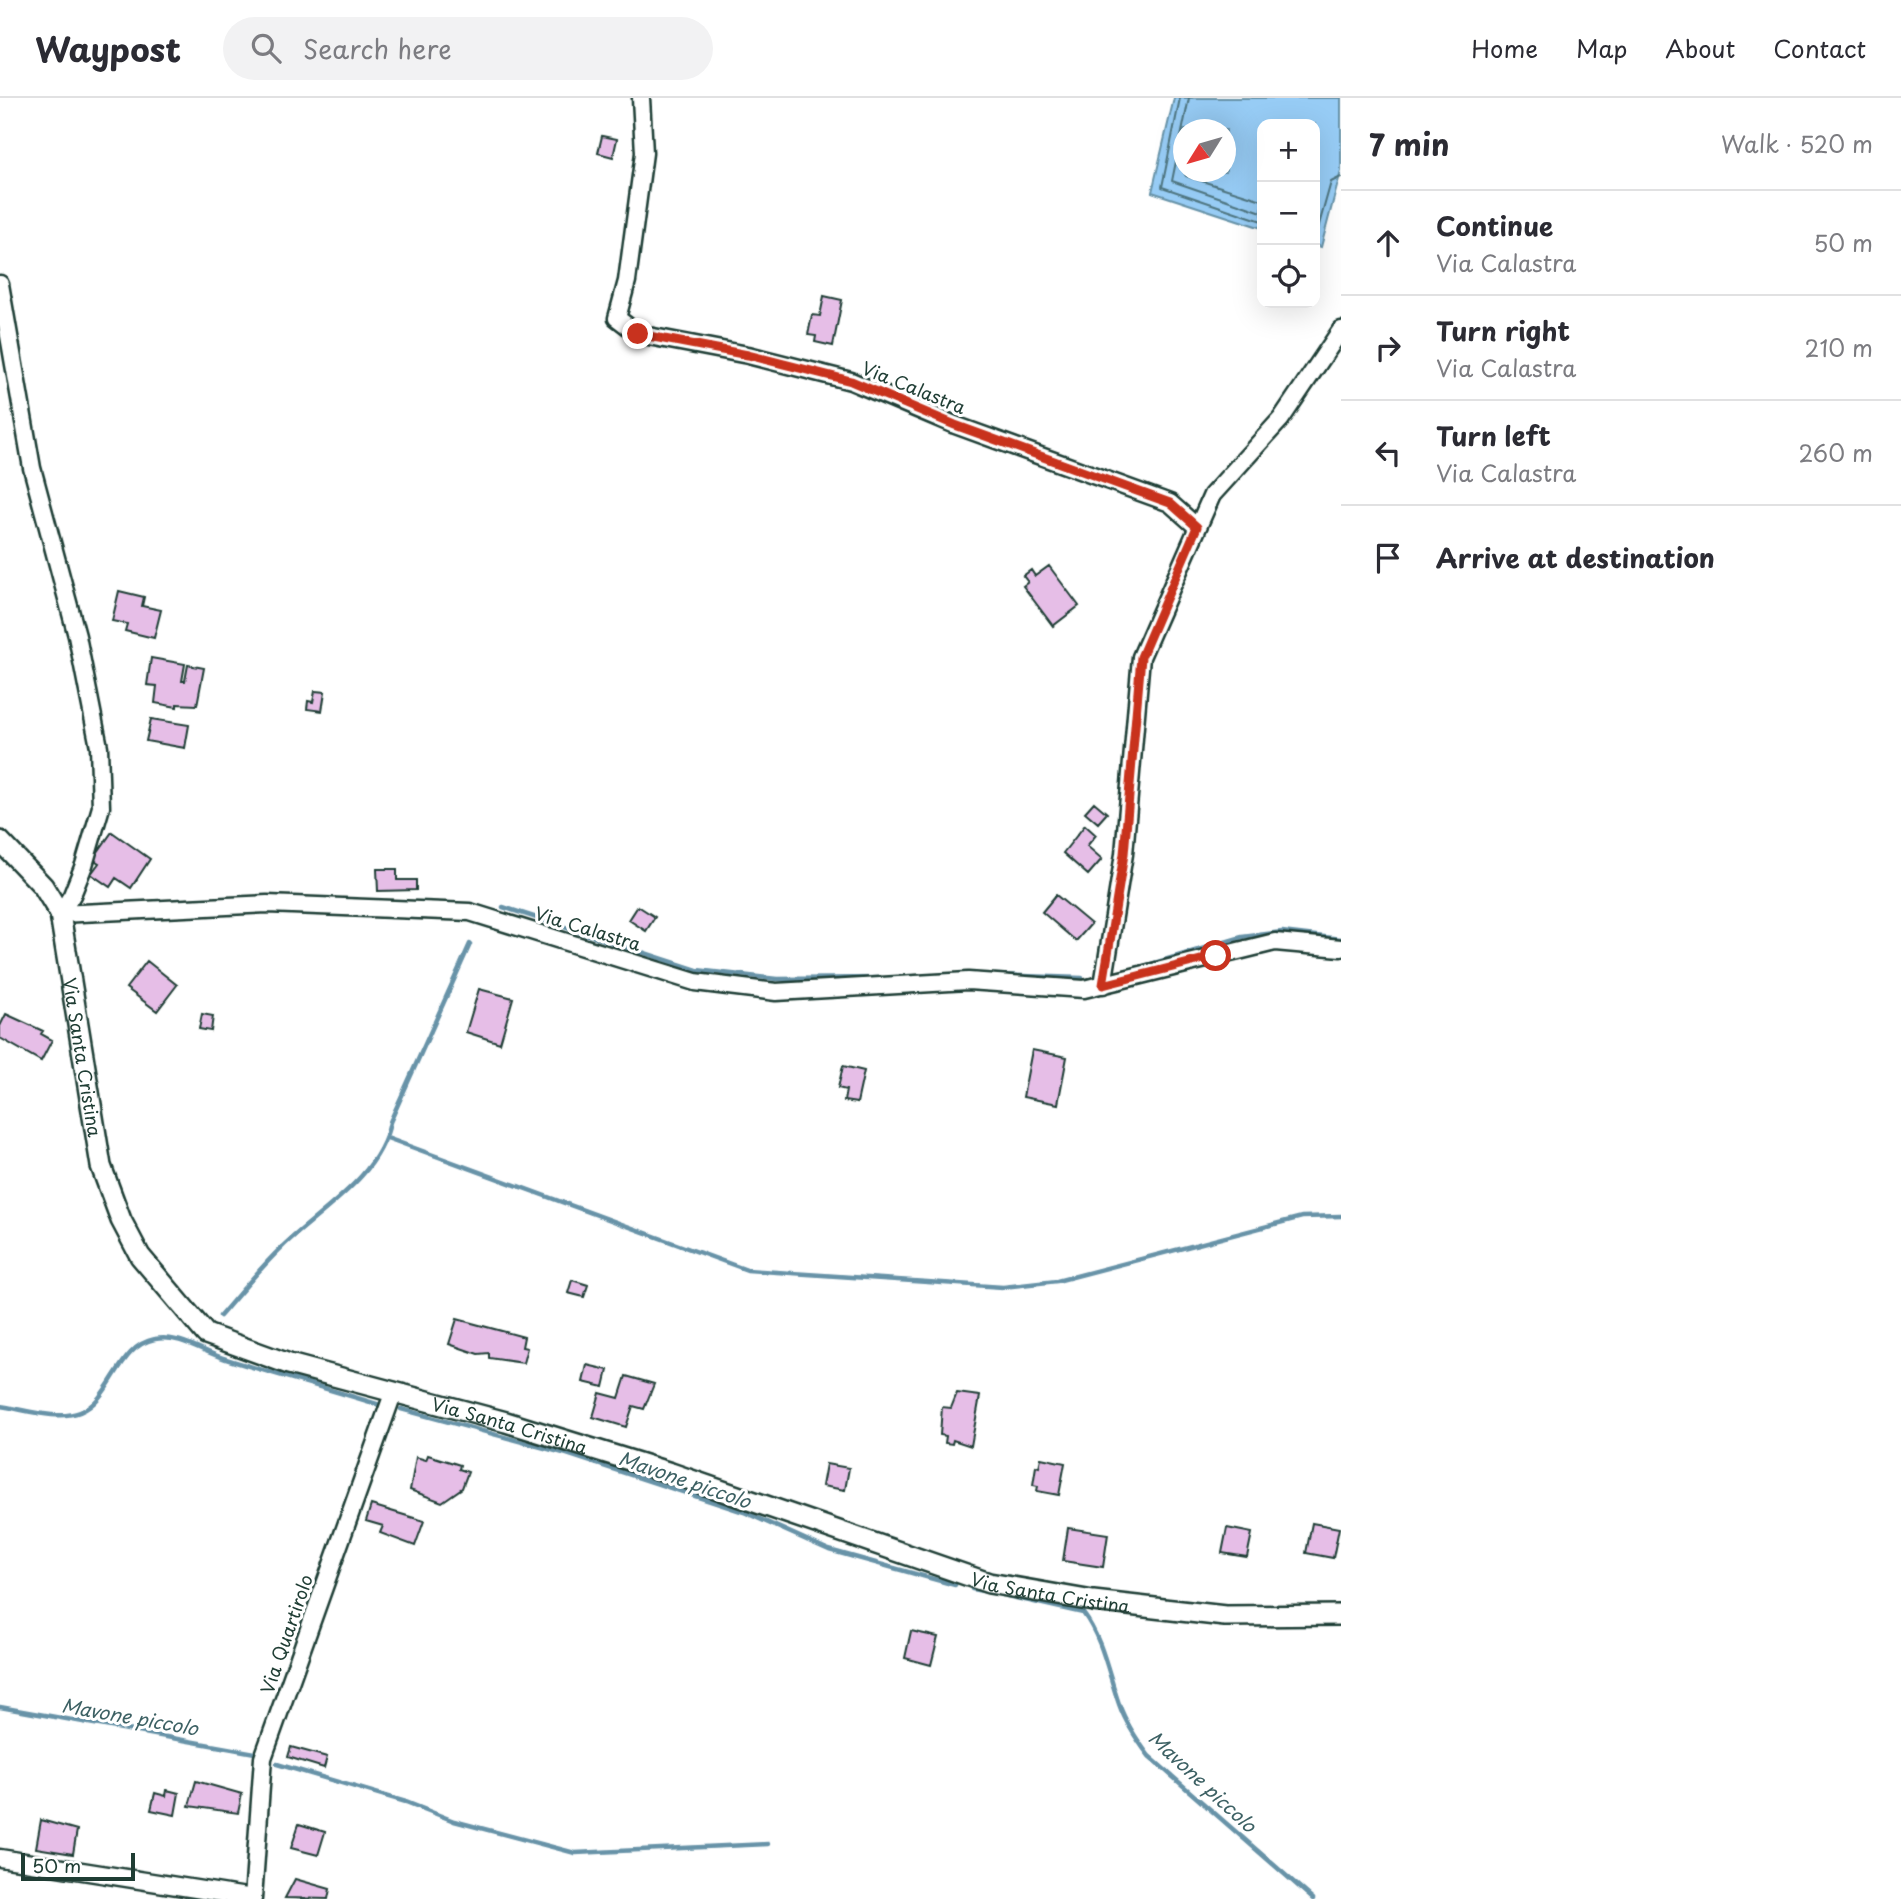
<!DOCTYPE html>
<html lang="en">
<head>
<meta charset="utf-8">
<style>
  body { margin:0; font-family:"Playpen Sans",sans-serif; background:#f2f2f3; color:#2b2b33 }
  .controls { position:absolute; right:21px; top:21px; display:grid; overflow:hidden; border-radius:14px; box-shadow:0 7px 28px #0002 }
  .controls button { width:63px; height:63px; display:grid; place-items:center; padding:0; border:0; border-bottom:2px solid #e1e1e2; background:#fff; color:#2b2b33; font:35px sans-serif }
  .compass { position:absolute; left:1173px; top:21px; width:63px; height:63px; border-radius:50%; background:#fff; box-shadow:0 7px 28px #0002; rotate:233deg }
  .scale { position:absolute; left:21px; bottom:18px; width:114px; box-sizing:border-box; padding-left:7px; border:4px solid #1f3d34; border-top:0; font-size:19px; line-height:24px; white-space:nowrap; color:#1f3d34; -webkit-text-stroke:5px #fff; paint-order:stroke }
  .stop { position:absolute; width:21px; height:21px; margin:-16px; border:5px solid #c8321e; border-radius:50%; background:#fff }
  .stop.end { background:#c8321e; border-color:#fff; box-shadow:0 2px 7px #0008 }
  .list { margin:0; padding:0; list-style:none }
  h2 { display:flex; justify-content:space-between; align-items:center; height:91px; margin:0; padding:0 28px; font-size:30px }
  h2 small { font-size:23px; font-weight:400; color:#7c7c81 }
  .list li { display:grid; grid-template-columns:46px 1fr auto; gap:21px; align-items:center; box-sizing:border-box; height:105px; padding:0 28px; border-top:2px solid #e1e1e2 }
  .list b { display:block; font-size:26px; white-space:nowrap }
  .list p { margin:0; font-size:23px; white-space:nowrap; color:#7c7c81 }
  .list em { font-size:23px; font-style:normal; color:#7c7c81 }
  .icon { flex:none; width:38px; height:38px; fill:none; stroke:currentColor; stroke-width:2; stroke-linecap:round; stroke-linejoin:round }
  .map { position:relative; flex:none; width:1341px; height:1801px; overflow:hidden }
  header { display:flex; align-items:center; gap:42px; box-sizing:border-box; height:98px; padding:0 35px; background:#fff; border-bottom:2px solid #e1e1e2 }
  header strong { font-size:33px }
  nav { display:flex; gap:38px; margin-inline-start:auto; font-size:24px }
  .search { width:490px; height:63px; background:#f2f2f3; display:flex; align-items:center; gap:18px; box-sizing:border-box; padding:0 24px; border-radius:38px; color:#7c7c81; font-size:26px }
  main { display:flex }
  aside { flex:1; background:#fff }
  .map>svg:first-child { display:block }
</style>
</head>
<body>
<header>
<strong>Waypost</strong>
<div class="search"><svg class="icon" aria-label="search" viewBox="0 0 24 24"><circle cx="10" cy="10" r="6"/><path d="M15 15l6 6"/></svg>Search here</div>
<nav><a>Home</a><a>Map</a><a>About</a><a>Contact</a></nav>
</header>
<main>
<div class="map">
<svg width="1341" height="1801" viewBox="0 0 1341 1801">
  <rect width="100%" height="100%" fill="#fff"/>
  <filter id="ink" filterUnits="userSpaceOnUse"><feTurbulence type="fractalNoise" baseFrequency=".0143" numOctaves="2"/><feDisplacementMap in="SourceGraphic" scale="14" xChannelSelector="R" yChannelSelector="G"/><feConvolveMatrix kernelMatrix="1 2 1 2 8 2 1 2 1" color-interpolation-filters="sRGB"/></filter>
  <g filter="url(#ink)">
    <path fill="#97ccf5" stroke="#6793a8" stroke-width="2" fill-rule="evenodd" d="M 1174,0 L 1341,0 L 1341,73 L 1321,149 L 1315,147 L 1315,26 L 1262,26 L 1262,130 L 1152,94 ZM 1184,32 L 1226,32 L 1226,74 L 1184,74 Z"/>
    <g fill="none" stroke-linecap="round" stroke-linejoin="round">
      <path stroke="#4f7681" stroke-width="2" d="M 1180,0 L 1162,89 L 1262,123
        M 1189,0 L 1172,83 L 1262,114
        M 1184,74 L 1186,78 L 1262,102
        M 1315,141 L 1331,84 L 1341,79"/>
      <path stroke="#6793a8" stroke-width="4.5" d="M 503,809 L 697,872 L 777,881 L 882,880
        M 1134,871 L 1242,839 L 1282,834 L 1341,841
        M 995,877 L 1082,880
        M 387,1040 L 747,1172 L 1003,1189 L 1057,1183 L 1302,1119 L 1341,1118
        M 220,1218 C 240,1195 260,1170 282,1149 C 319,1113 380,1079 390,1024 L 470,846
        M 0,1308 C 23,1311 58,1323 80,1314 C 113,1301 117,1248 155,1241 C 179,1236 203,1254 226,1261 C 277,1277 329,1291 380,1307
        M 401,1311 L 567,1356 L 744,1414 L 829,1452 L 955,1487
        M 972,1491 L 988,1494
        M 1007,1498 L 1083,1515 C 1103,1542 1108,1575 1119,1606 C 1126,1626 1137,1642 1149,1658 L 1313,1801
        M 0,1609 L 255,1655
        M 277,1666 L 406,1704 L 454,1723 L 575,1755 L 768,1746"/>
    </g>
    <path fill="#e6bee7" stroke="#1f3d34" stroke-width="2" d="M 602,38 L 617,41 L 613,59 L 598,55 Z
      M 824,198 L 842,202 L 833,248 L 815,244 L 816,238 L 808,237 L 812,217 L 820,218 Z
      M 1049,468 L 1079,508 L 1053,528 L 1023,488 L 1028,484 L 1023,478 L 1031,472 L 1035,478 Z
      M 119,493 L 144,499 L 142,508 L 161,512 L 154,540 L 125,533 L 127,526 L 112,523 Z
      M 151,560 L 185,566 L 182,583 L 185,583 L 188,567 L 204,570 L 197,607 L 177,606 L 177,609 L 155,605 L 157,588 L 147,587 Z
      M 315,593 L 325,594 L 322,613 L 307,611 L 308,603 L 313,604 Z
      M 151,621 L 189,627 L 185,650 L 146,643 Z
      M 1094,704 L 1107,715 L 1098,725 L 1085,714 Z
      M 1085,727 L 1096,737 L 1087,748 L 1102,761 L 1088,777 L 1063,755 Z
      M 112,734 L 150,761 L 131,790 L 116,780 L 110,789 L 91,776 L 99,765 L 93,761 Z
      M 377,771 L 397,771 L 397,782 L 416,782 L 416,792 L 378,793 Z
      M 1056,797 L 1091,826 L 1076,843 L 1042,814 Z
      M 638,808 L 655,819 L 646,833 L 629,822 Z
      M 147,863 L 177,887 L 157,913 L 126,890 Z
      M 479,891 L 513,900 L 500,945 L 466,934 Z
      M 6,916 L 43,933 L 41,936 L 52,942 L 41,963 L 0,940 L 0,928 Z
      M 202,916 L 213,918 L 211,933 L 199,931 Z
      M 1032,952 L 1067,959 L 1058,1006 L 1023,999 Z
      M 843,968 L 864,973 L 857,1005 L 844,1003 L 846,992 L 838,990 Z
      M 572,1182 L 588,1187 L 584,1199 L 568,1195 Z
      M 457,1221 L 524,1239 L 522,1249 L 527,1250 L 523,1265 L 489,1260 L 489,1255 L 478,1256 L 449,1246 Z
      M 587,1267 L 608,1272 L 604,1289 L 583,1284 Z
      M 626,1278 L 654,1286 L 644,1311 L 633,1308 L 626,1329 L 593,1319 L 600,1295 L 619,1300 Z
      M 957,1295 L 980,1298 L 971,1348 L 953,1342 L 952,1346 L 945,1345 L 946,1338 L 940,1337 L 942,1309 L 951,1310 Z
      M 428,1357 L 460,1367 L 459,1371 L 468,1374 L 462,1390 L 442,1404 L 410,1392 L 416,1359 L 426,1362 Z
      M 1041,1360 L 1065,1365 L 1059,1397 L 1037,1393 L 1038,1388 L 1033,1387 L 1036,1368 L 1039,1369 Z
      M 826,1366 L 849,1370 L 845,1392 L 822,1388 Z
      M 371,1407 L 424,1423 L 415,1448 L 380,1435 L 383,1428 L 366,1423 Z
      M 1312,1425 L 1339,1430 L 1333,1460 L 1306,1455 Z
      M 1068,1430 L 1108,1436 L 1103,1469 L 1063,1463 Z
      M 1227,1430 L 1252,1435 L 1247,1459 L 1222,1455 Z
      M 911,1533 L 938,1539 L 931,1567 L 905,1560 Z
      M 291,1649 L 327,1659 L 324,1670 L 288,1659 Z
      M 196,1683 L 242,1696 L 238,1715 L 189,1708 Z
      M 167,1692 L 179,1695 L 175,1717 L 151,1712 L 155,1695 L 166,1698 Z
      M 41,1722 L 77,1732 L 73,1756 L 36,1750 Z
      M 299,1726 L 325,1734 L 318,1757 L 291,1750 Z
      M 295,1781 L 330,1791 L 328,1801 L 285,1800 Z"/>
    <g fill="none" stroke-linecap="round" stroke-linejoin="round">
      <defs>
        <path id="minor" d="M 641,0 L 644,55 L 627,183 L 617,220 L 638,236 L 748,257 L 851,283 L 955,327 L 1170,405 L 1197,429
          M 0,186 L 32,370 L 77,538 L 99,649 L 101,709 L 84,767 L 72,797 L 60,816
          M 60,816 L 267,806 L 470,814 L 695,884 L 776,894 L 968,883 L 1084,891 L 1275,844 L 1341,850
          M 1103,887 L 1124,756 L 1141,559 L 1212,397 L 1281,321 L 1341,232
          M 0,1760 L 253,1800
          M 253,1801 L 263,1660 L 394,1293"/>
        <g id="tertiary">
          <path id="s1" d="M 0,743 L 43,788 L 60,816 L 101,1068 L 121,1122 L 140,1158 L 206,1236 L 289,1266 L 506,1324 L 671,1375 L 989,1485 L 1093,1503 L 1225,1518 L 1341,1517"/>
        </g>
      </defs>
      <use href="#minor" stroke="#1f3d34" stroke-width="21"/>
      <use href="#tertiary" stroke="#1f3d34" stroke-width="24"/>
      <use href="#minor" stroke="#fff" stroke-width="16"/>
      <use href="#tertiary" stroke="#fff" stroke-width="19"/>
    </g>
  </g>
  <g fill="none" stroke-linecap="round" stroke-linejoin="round" filter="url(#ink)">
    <path stroke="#c8321e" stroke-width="9" d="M 638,236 L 748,257 L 851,283 L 955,327 L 1170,405 L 1197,429 L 1141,559 L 1124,756 L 1103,887 L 1216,858"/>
  </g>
  <g text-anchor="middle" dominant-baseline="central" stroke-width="6" stroke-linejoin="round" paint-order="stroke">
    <g font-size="18" fill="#1f3d34" stroke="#fff">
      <text transform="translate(914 289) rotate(22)">Via Calastra</text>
      <text transform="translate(588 830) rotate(17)">Via Calastra</text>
      <text stroke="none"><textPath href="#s1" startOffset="240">Via Santa Cristina</textPath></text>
      <text stroke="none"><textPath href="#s1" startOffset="868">Via Santa Cristina</textPath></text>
      <text stroke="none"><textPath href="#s1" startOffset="1435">Via Santa Cristina</textPath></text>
      <text transform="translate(286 1536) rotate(-71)">Via Quartirolo</text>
    </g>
    <g font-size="19" font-style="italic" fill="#3d6164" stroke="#fff">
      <text transform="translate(685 1381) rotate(19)">Mavone piccolo</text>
      <text transform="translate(130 1618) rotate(10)">Mavone piccolo</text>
      <text transform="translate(1203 1683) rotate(43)">Mavone piccolo</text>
    </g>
  </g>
</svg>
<div class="controls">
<button>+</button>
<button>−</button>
<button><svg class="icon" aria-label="locate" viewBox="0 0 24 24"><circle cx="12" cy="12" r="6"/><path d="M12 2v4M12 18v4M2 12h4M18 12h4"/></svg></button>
</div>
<svg class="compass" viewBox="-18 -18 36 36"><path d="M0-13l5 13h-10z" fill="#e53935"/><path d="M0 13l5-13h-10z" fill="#7c7c81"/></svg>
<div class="scale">50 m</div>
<div class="stop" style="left:1216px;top:858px"></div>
<div class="stop end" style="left:638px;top:236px"></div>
</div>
<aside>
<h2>7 min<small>Walk · 520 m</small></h2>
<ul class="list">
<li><svg class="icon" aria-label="ahead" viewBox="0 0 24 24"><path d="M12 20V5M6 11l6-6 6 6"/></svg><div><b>Continue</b><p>Via Calastra</p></div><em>50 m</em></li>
<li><svg class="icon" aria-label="right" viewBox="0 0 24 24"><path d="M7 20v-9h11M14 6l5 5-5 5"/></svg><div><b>Turn right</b><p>Via Calastra</p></div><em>210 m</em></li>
<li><svg class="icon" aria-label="left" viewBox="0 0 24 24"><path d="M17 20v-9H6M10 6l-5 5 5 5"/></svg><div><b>Turn left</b><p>Via Calastra</p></div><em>260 m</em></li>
<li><svg class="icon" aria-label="arrive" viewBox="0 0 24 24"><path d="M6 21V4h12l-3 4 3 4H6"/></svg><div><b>Arrive at destination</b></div></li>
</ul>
</aside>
</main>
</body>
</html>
